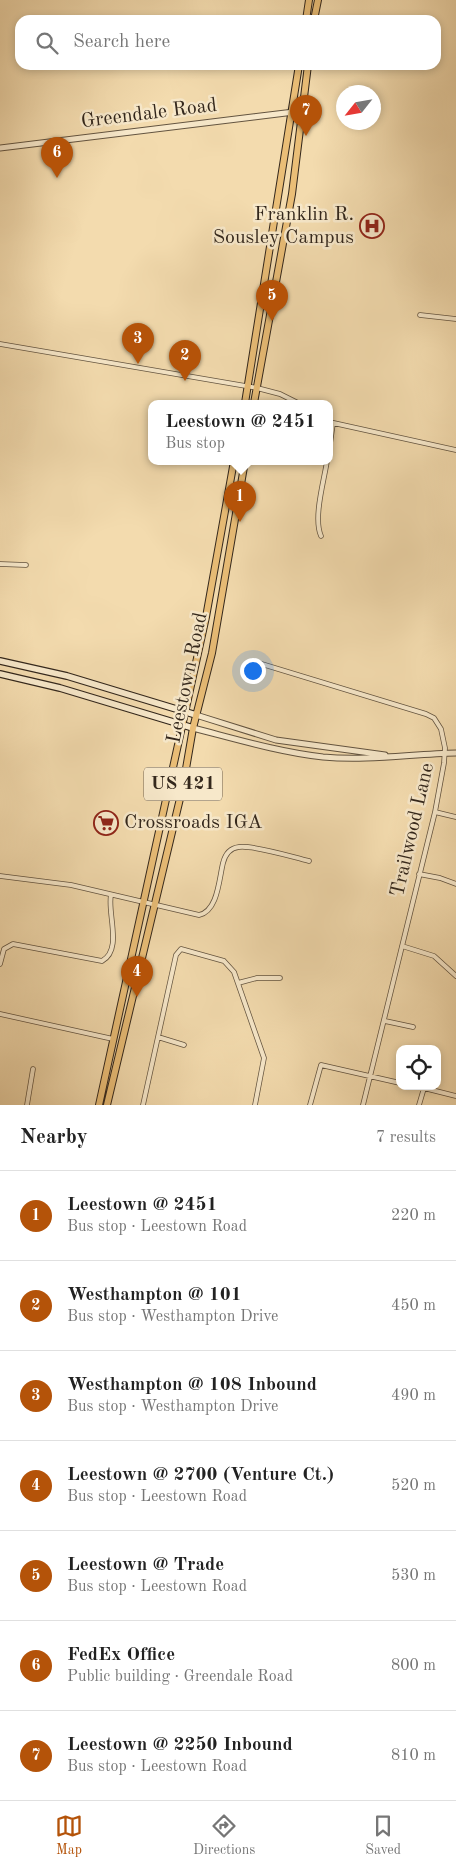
<!DOCTYPE html>
<html lang="en">
<head>
<meta charset="utf-8">
<style>
  body { margin:0; font-family:"Old Standard TT",serif; background:#f2f2f2; color:#222 }
  .controls { position:absolute; right:15px; bottom:15px; display:grid; overflow:hidden; border-radius:10px; box-shadow:0 2px 8px #0003 }
  .controls button { width:45px; height:45px; display:grid; place-items:center; padding:0; border:0; border-bottom:1px solid #e0e0e0; background:#fff; color:#222; font:25px sans-serif }
  .compass { position:absolute; left:336px; top:85px; width:45px; height:45px; border-radius:50%; background:#fff; box-shadow:0 2px 8px #0003; rotate:239deg }
  .you { position:absolute; left:252px; top:670px; width:18px; height:18px; margin:-12px; border:4px solid #fff; border-radius:50%; background:#1a73e8; box-shadow:0 0 0 8px #1a73e833 }
  .badge { display:grid; place-items:center; width:32px; height:32px; border-radius:50%; background:#b45309; color:#fff; font-size:16px; font-weight:700 }
  .pin { position:absolute; translate:-50% -41px; filter:drop-shadow(0 1px 2px #0008) }
  .pin::after { content:''; position:absolute; top:26px; width:18px; height:15px; background:inherit; clip-path:polygon(0 0,100% 0,50% 100%) }
  .popup { position:absolute; left:148px; top:400px; width:185px; height:65px; box-sizing:border-box; display:grid; place-content:center; border-radius:10px; background:#fff; filter:drop-shadow(0 1px 4px #0005); font-size:16px; white-space:nowrap; color:#767676 }
  .popup b { font-size:19px; color:#222 }
  .popup::after { content:''; position:absolute; left:50%; top:100%; margin-left:-10px; border:10px solid transparent; border-top-color:#fff }
  .list { margin:0; padding:0; list-style:none }
  h2 { display:flex; justify-content:space-between; align-items:center; height:65px; margin:0; padding:0 20px; font-size:21px }
  h2 small { font-size:16px; font-weight:400; color:#767676 }
  .list li { display:grid; grid-template-columns:32px 1fr auto; gap:15px; align-items:center; box-sizing:border-box; height:90px; padding:0 20px; border-top:1px solid #e0e0e0 }
  .list b { display:block; font-size:19px; white-space:nowrap }
  .list p { margin:0; font-size:16px; white-space:nowrap; color:#767676 }
  .list em { font-size:16px; font-style:normal; color:#767676 }
  .icon { flex:none; width:28px; height:28px; fill:none; stroke:currentColor; stroke-width:2; stroke-linecap:round; stroke-linejoin:round }
  .map { position:relative; flex:none; width:456px; height:1105px; overflow:hidden }
  .search { position:absolute; background:#fff; box-shadow:0 2px 8px #0003; left:15px; right:15px; top:15px; height:55px; display:flex; align-items:center; gap:12px; box-sizing:border-box; padding:0 18px; border-radius:15px; color:#767676; font-size:19px }
  .sheet { height:695px; background:#fff }
  nav { display:flex; justify-content:space-around; align-items:center; box-sizing:border-box; height:70px; border-top:1px solid #e0e0e0; background:#fff; font-size:14px; color:#767676 }
  nav a { display:grid; justify-items:center; gap:2px }
  nav .on { color:#b45309 }
  .map>svg:first-child { display:block }
</style>
</head>
<body>
<div class="map">
<svg width="456" height="1105" viewBox="0 0 456 1105">
  <rect width="100%" height="100%" fill="#f3dbae"/>
  <filter id="stains"><feTurbulence type="fractalNoise" baseFrequency=".004" numOctaves="4"/><feColorMatrix values="0 0 0 0 .2 0 0 0 0 .09 0 0 0 0 .02 0 0 0 .5 -.17"/></filter>
  <radialGradient id="worn" r=".72"><stop offset=".6" stop-color="#630" stop-opacity="0"/><stop offset="1" stop-color="#630" stop-opacity=".3"/></radialGradient>
  <g fill="none" stroke-linecap="round" stroke-linejoin="round">
    <defs>
      <path id="minor" d="M 420,315 L 456,319
        M 0,344 L 257,388 L 280,394 L 298,403
        M 329,422 L 456,450
        M 329,451 L 333,423
        M 321,536 C 313,518 324,481 327,461
        M 0,564 L 26,565
        M 252,661 L 426,714 L 434,718 L 441,729 L 445,748 L 444,763 L 435,812 L 363,1105
        M 435,812 L 456,817
        M 419,874 L 440,878 L 456,884
        M 0,876 L 71,885 L 199,915 C 218,911 219,879 223,863 C 225,855 230,848 239,847 C 254,845 292,857 309,861
        M 402,946 L 434,956 L 456,976
        M 0,964 L 4,949 L 13,944 L 102,961 C 123,950 107,913 111,895
        M 238,983 L 257,978 L 280,978
        M 0,1014 L 113,1039
        M 385,1021 L 413,1027
        M 158,1037 L 184,1045
        M 416,1086 L 456,1096
        M 27,1105 L 33,1069
        M 143,1105 L 176,955 L 181,949 L 224,961 L 234,972 L 264,1058 L 255,1105
        M 310,1105 L 321,1065 L 400,1083
        M 419,1105 L 424,1088"/>
      <path id="tertiary" d="M 0,148 L 302,111
        M 196,715 L 276,740 L 385,755
        M 193,728 C 236,739 279,752 323,757 C 367,761 412,754 456,753"/>
      <path id="secondary" d="M 0,661 L 67,676 L 196,715
        M 0,674 L 60,688 L 193,728"/>
      <path id="primary" d="M 306,20 L 309,0
        M 314,20 L 318,0
        M 245,403 L 299,65
        M 254,403 L 292,194 L 308,65
        M 99,1105 L 206,617 L 234,461
        M 107,1105 L 183,786 L 193,728 L 212,653 L 245,461"/>
    </defs>
    <use href="#minor" stroke="#635440" stroke-width="5.5"/>
    <use href="#tertiary" stroke="#635440" stroke-width="7"/>
    <use href="#secondary" stroke="#33271c" stroke-width="8"/>
    <use href="#primary" stroke="#33271c" stroke-width="8"/>
    <use href="#minor" stroke="#f7e8ca" stroke-width="4"/>
    <use href="#tertiary" stroke="#f7e8ca" stroke-width="5"/>
    <use href="#secondary" stroke="#f7e8ca" stroke-width="5.5"/>
    <use href="#primary" stroke="#eabe77" stroke-width="6"/>
  </g>
  <defs>
    <symbol id="hospital-ring" viewBox="-11 -11 22 22"><circle r="9.5" fill="#f7e8ca" stroke="#8f2418" stroke-width="1.5"/><path d="M-5-5h3v3.5h4V-5h3V5h-3V1.5h-4V5h-3Z" fill="#8f2418"/></symbol>
    <symbol id="supermarket-ring" viewBox="-11 -11 22 22"><circle r="9.5" fill="#f7e8ca" stroke="#8f2418" stroke-width="1.5"/><path d="M-6-5.5h2.5l.6 2H6L4.5 2H-2.5L-4.4-4H-6ZM-1.5 3.2a1.3 1.3 0 1 0 .1 0ZM3 3.2a1.3 1.3 0 1 0 .1 0Z" fill="#8f2418"/></symbol>
  </defs>
  <g fill-rule="evenodd">
    <use href="#hospital-ring" x="358" y="212" width="28" height="28"/>
    <use href="#supermarket-ring" x="92" y="809" width="28" height="28"/>
  </g>
  <g text-anchor="middle" dominant-baseline="central" stroke-width="5" stroke-linejoin="round" paint-order="stroke">
    <rect fill="#f7e8ca" stroke="#6e6150" stroke-width="1" x="144" y="767.5" width="78" height="33" rx="4"/>
    <g font-size="19" font-weight="bold" fill="#33271c">
      <text x="183" y="784">US 421</text>
    </g>
    <g font-size="20" fill="#33271c" stroke="#f7e8ca">
      <text transform="translate(149 114) rotate(-7)">Greendale Road</text>
      <text transform="translate(188 678) rotate(-78)">Leestown Road</text>
      <text transform="translate(413 830) rotate(-77)">Trailwood Lane</text>
    </g>
    <g font-size="20" fill="#33271c" stroke="#f7e8ca" text-anchor="end">
      <text x="354" y="215">Franklin R.<tspan x="354" dy="23">Sousley Campus</tspan></text>
      <text x="124" y="823" text-anchor="start">Crossroads IGA</text>
    </g>
  </g>
  <rect width="100%" height="100%" filter="url(#stains)"/>
  <rect width="100%" height="100%" fill="url(#worn)"/>
</svg>
<div class="controls">
<button><svg class="icon" aria-label="locate" viewBox="0 0 24 24"><circle cx="12" cy="12" r="6"/><path d="M12 2v4M12 18v4M2 12h4M18 12h4"/></svg></button>
</div>
<svg class="compass" viewBox="-18 -18 36 36"><path d="M0-13l5 13h-10z" fill="#e53935"/><path d="M0 13l5-13h-10z" fill="#767676"/></svg>
<div class="you"></div>
<div class="pin badge" style="left:240px;top:522px">1</div>
<div class="popup"><b>Leestown @ 2451</b>Bus stop</div>
<div class="pin badge" style="left:185px;top:381px">2</div>
<div class="pin badge" style="left:138px;top:364px">3</div>
<div class="pin badge" style="left:137px;top:997px">4</div>
<div class="pin badge" style="left:272px;top:321px">5</div>
<div class="pin badge" style="left:57px;top:178px">6</div>
<div class="pin badge" style="left:306px;top:136px">7</div>
<div class="search"><svg class="icon" aria-label="search" viewBox="0 0 24 24"><circle cx="10" cy="10" r="6"/><path d="M15 15l6 6"/></svg>Search here</div>
</div>
<section class="sheet">
<h2>Nearby<small>7 results</small></h2>
<ul class="list">
<li><span class="badge">1</span><div><b>Leestown @ 2451</b><p>Bus stop · Leestown Road</p></div><em>220 m</em></li>
<li><span class="badge">2</span><div><b>Westhampton @ 101</b><p>Bus stop · Westhampton Drive</p></div><em>450 m</em></li>
<li><span class="badge">3</span><div><b>Westhampton @ 108 Inbound</b><p>Bus stop · Westhampton Drive</p></div><em>490 m</em></li>
<li><span class="badge">4</span><div><b>Leestown @ 2700 (Venture Ct.)</b><p>Bus stop · Leestown Road</p></div><em>520 m</em></li>
<li><span class="badge">5</span><div><b>Leestown @ Trade</b><p>Bus stop · Leestown Road</p></div><em>530 m</em></li>
<li><span class="badge">6</span><div><b>FedEx Office</b><p>Public building · Greendale Road</p></div><em>800 m</em></li>
<li><span class="badge">7</span><div><b>Leestown @ 2250 Inbound</b><p>Bus stop · Leestown Road</p></div><em>810 m</em></li>
</ul>
</section>
<nav>
<a class="on"><svg class="icon" aria-label="map" viewBox="0 0 24 24"><path d="M3 6l6-2 6 2 6-2v14l-6 2-6-2-6 2zM9 4v14M15 6v14"/></svg>Map</a>
<a><svg class="icon" aria-label="directions" viewBox="0 0 24 24"><path d="M12 3l9 9-9 9-9-9zM9 14v-3h6M13 9l2 2-2 2"/></svg>Directions</a>
<a><svg class="icon" aria-label="saved" viewBox="0 0 24 24"><path d="M7 4h10v16l-5-4-5 4z"/></svg>Saved</a>
</nav>
</body>
</html>
